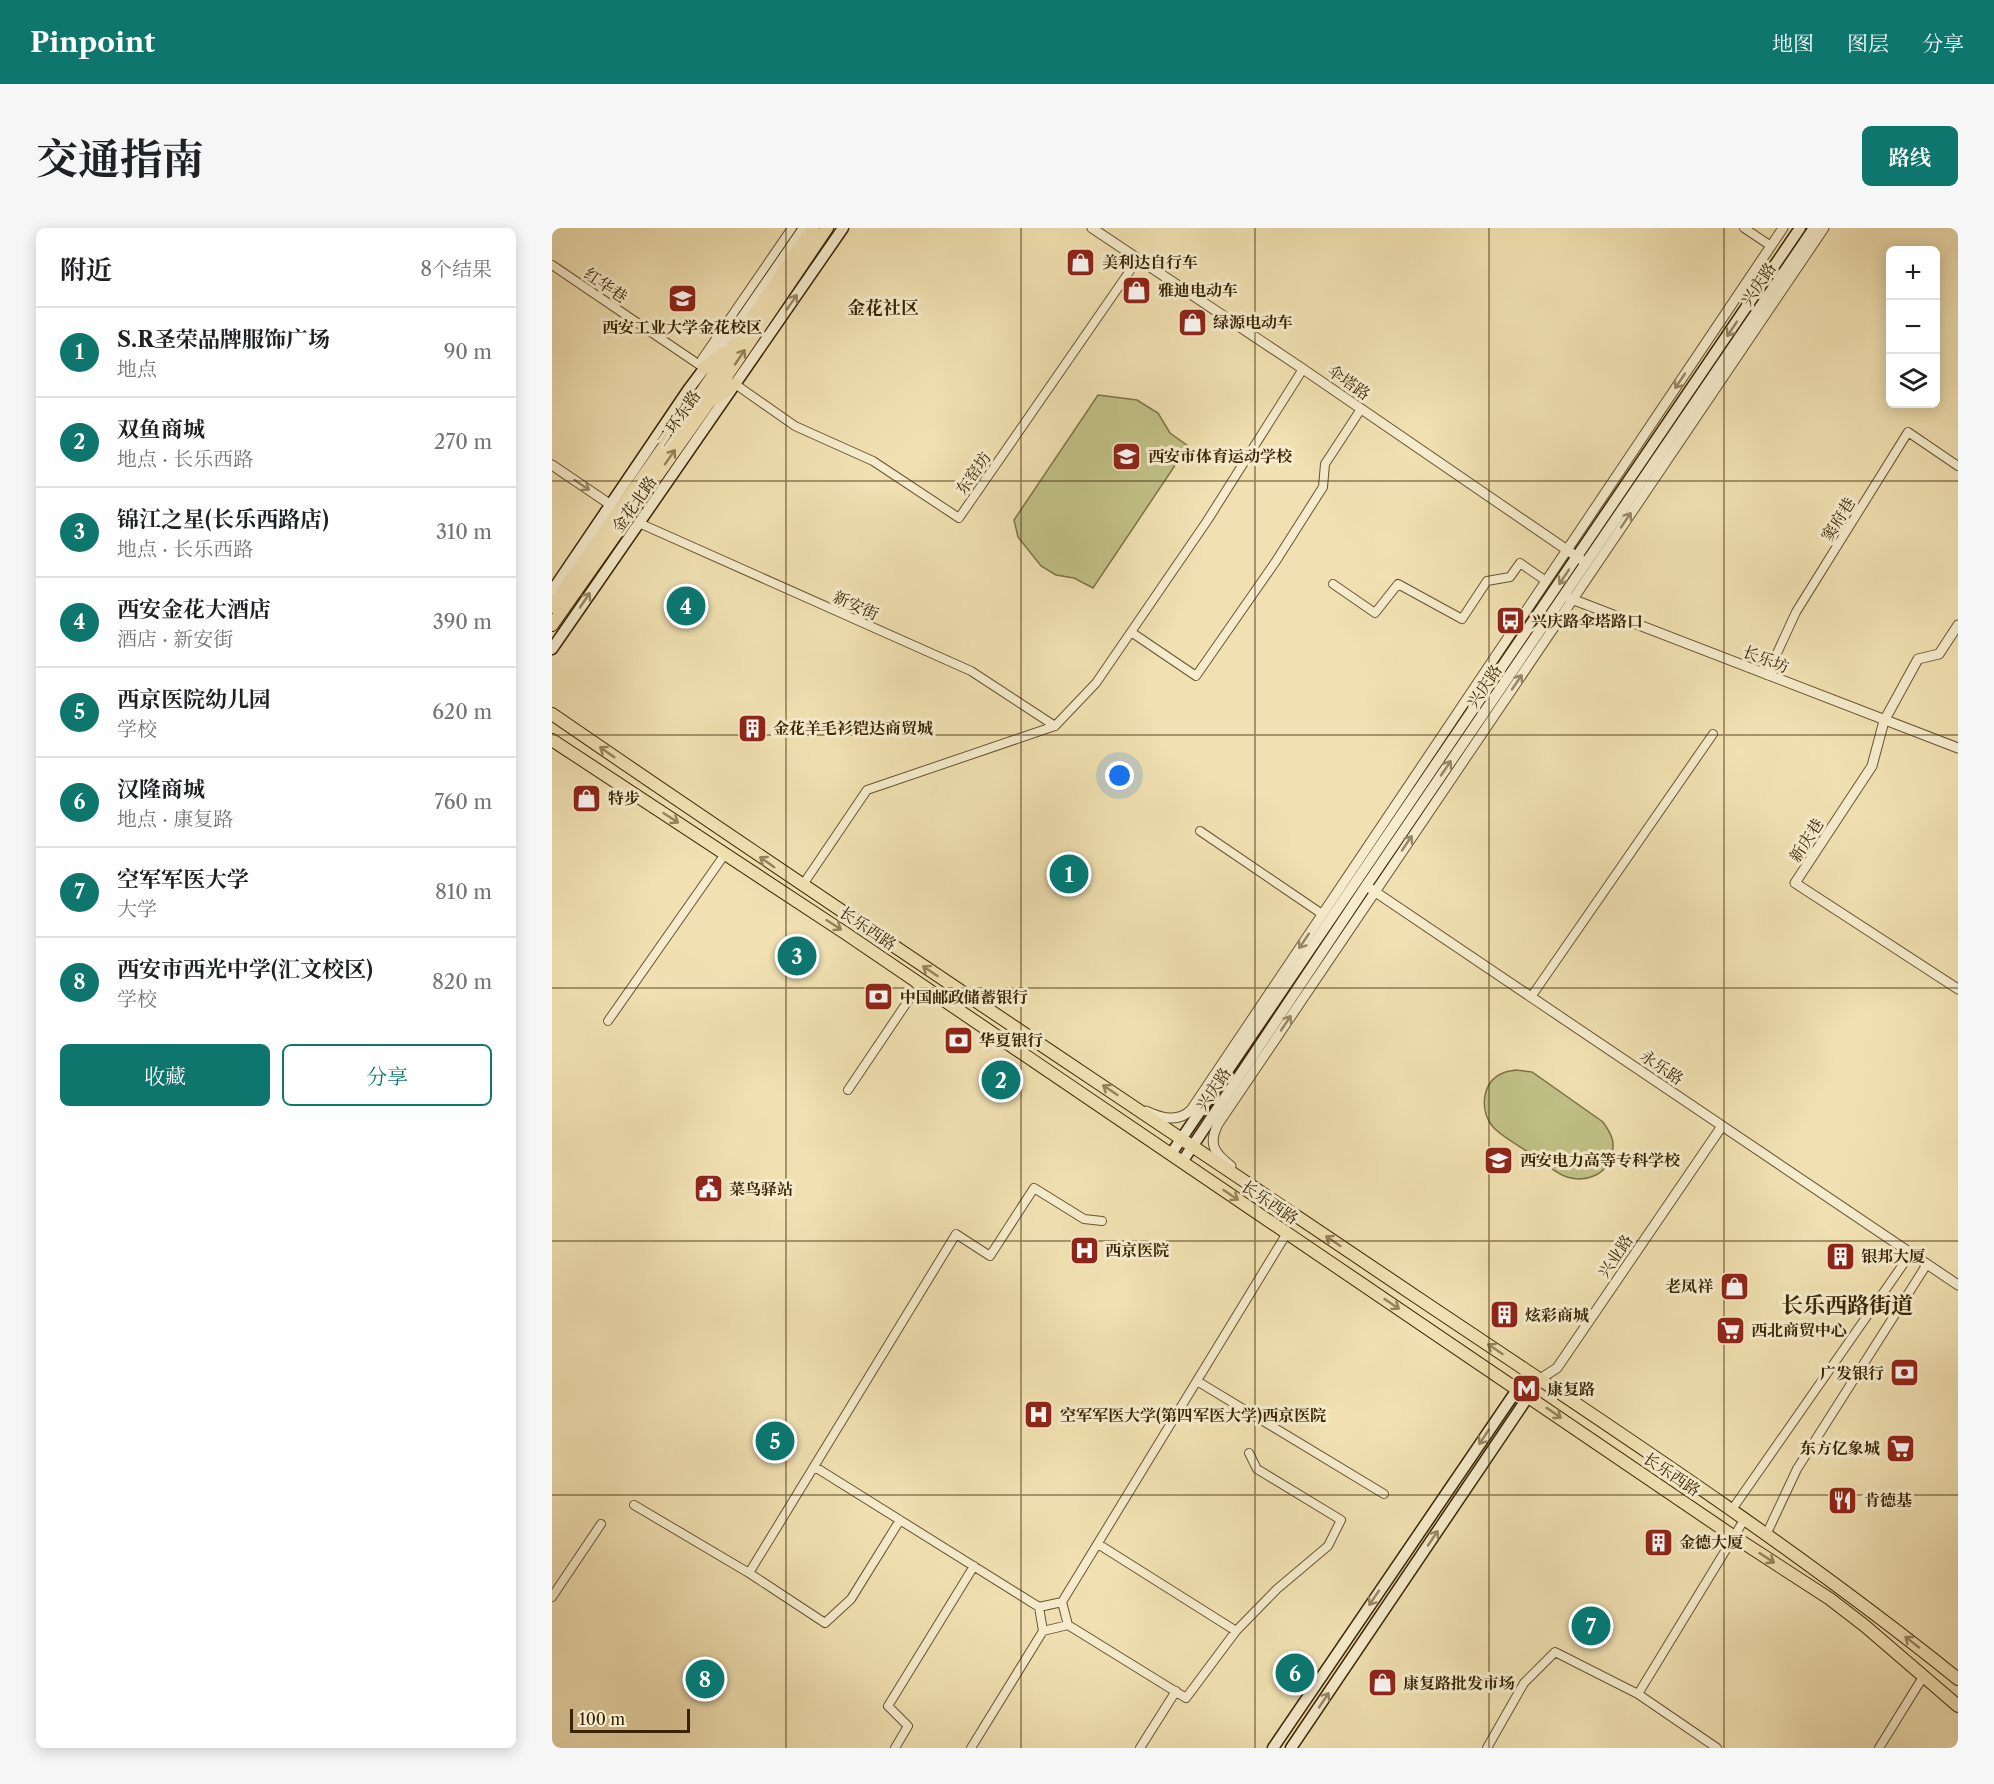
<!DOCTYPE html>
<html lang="zh">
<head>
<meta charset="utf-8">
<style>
  body { margin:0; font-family:"Libre Caslon Text","Noto Serif SC",serif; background:#f6f6f6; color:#202124 }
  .controls { position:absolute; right:18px; top:18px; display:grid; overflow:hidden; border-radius:9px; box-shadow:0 3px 15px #0003 }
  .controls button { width:54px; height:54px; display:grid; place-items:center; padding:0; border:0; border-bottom:2px solid #e0e0e0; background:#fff; color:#202124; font:30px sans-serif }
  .scale { position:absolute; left:18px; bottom:15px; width:120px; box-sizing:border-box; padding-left:6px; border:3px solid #392504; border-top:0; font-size:16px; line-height:21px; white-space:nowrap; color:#392504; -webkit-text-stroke:4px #f6eccd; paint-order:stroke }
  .you { position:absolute; left:568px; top:548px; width:21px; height:21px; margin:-15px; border:4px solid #fff; border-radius:50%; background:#1a73e8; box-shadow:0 0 0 9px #1a73e833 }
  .badge { display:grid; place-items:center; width:39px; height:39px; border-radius:50%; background:#0f766e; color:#fff; font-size:20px; font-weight:700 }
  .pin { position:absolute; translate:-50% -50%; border:3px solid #fff; box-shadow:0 2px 6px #0006 }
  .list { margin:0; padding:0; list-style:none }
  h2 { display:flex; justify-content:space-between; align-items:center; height:78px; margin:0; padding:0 24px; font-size:26px }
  h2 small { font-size:20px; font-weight:400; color:#757577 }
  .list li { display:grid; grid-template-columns:39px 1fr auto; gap:18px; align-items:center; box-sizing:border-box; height:90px; padding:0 24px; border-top:2px solid #e0e0e0 }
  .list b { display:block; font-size:22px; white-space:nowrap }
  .list p { margin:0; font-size:20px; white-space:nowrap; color:#757577 }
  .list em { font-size:20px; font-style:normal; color:#757577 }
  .actions { display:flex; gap:12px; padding:18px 24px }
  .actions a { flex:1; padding:14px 0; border:2px solid #0f766e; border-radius:9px; text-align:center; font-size:21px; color:#0f766e }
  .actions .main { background:#0f766e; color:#fff }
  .icon { flex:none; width:33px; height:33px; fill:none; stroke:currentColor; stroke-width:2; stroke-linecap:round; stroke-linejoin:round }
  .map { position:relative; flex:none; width:1406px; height:1520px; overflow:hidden; border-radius:9px }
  header { display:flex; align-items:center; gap:36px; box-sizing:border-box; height:84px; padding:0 30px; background:#0f766e; color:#fff }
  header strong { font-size:28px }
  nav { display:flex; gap:33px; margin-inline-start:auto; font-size:21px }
  .intro { display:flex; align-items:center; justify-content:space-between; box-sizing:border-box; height:144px; padding:0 36px }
  h1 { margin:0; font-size:42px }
  .button { padding:15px 27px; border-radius:9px; background:#0f766e; color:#fff; font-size:21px; font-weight:700 }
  main { display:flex; gap:36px; padding:0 36px }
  aside { flex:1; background:#fff; border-radius:9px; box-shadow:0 3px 15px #0003 }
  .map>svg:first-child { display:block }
</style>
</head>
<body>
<header>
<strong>Pinpoint</strong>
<nav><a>地图</a><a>图层</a><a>分享</a></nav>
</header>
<div class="intro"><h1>交通指南</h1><a class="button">路线</a></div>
<main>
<aside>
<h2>附近<small>8个结果</small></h2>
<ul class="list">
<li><span class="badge">1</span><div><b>S.R圣荣品牌服饰广场</b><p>地点</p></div><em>90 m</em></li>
<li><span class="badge">2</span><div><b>双鱼商城</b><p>地点 · 长乐西路</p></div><em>270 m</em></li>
<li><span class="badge">3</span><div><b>锦江之星(长乐西路店)</b><p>地点 · 长乐西路</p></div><em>310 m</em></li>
<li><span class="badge">4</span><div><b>西安金花大酒店</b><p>酒店 · 新安街</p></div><em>390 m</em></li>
<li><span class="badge">5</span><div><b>西京医院幼儿园</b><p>学校</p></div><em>620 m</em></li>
<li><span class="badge">6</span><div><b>汉隆商城</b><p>地点 · 康复路</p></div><em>760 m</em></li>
<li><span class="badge">7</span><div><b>空军军医大学</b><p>大学</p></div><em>810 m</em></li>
<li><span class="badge">8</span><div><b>西安市西光中学(汇文校区)</b><p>学校</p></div><em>820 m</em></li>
</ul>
<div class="actions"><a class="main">收藏</a><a>分享</a></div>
</aside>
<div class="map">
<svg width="1406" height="1520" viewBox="0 0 1406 1520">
  <rect width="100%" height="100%" fill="#f1e1b2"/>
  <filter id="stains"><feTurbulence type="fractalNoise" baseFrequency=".00333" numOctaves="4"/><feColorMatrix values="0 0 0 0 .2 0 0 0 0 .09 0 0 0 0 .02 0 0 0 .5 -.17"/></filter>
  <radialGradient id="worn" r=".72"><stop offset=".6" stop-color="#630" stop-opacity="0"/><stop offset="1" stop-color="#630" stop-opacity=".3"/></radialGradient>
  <path fill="#c1c187" stroke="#7d7346" stroke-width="1.5" d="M 546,167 L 585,172 L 606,185 L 618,205 L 636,218 L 541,360 L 522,350 L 504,347 L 489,338 L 466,309 L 462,292 Z
    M 964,842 L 980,844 L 1051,894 C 1061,908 1064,916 1058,932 C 1051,949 1031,954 1015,949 C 1004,946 993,935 984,929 C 971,920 953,911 942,900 C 927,884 929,854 951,845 C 955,843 960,843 964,842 Z"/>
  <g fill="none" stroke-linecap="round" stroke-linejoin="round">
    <defs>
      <path id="minor" d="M 1192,0 L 1219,18
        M 0,37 L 152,140
        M 152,140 L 150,131 L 240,0
        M 183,156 L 243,198 L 321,233 L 407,290 L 586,31
        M 87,295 L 419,443 L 503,498
        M 781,356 L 823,385 L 846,356 L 910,391 L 935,353 L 958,349 L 968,335 L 994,353
        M 579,404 L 644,448 L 724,333 L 771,259 L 773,236 L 809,181
        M 1215,447 L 1244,384 L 1356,204 L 1406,238
        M 648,603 L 770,686
        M 250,658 L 315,562 L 503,498 L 544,455 L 655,293 L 751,141
        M 979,769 L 1161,506
        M 56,793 L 173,626
        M 296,862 L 368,755
        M 645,1153 L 832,1266
        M 263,1239 L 487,1379
        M 82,1277 L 197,1345 L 273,1395 L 299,1371 L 348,1292
        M 1179,1283 L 1359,1025
        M 1214,1307 L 1245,1241 L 1375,1036
        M 546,1316 L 684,1403 L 725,1361 L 776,1318 L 789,1292 L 705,1241 L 697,1225
        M 197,1345 L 404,1006 L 438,1028 L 482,960 L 532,991 L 550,993
        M 0,1369 L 49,1296
        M 510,1374 L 487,1379 L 491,1403 L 516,1397 L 510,1374 L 735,1005
        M 516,1397 L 634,1470 L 684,1403
        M 1086,1466 L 1192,1292
        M 343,1520 L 356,1498 L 336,1478 L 422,1338
        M 419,1520 L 491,1403
        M 588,1520 L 624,1463
        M 935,1520 L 972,1455 L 1003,1424 L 1086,1466 L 1165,1520
        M 1327,1520 L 1371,1449"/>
      <path id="tertiary" d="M 540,0 L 751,141 L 1034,335
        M 0,237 L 59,277
        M 1017,370 L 1406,520
        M 1406,397 L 1387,426 L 1366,431 L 1332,493 L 1320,538 L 1243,655 L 1406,761
        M 819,661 L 1406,1057
        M 594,883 C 609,890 626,895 639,882 L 1231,0
        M 679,938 C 662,925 656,916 666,896 L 1272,0
        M 976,1169 L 988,1151 L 1005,1140 L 1170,898"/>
      <path id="secondary" d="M 0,363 L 136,162 L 190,90 L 252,0
        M 0,421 L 291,0
        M 619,926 L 1248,0
        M 630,934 L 814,658 L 1262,0
        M 721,1520 L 977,1144
        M 739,1520 L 976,1169"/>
      <path id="primary" d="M 0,486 C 285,682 573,872 860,1066 C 1045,1190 1232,1311 1406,1451
        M 0,512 L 293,705 L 1181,1308 L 1278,1371 L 1313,1398 L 1406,1478"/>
      <path id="trunk" d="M 152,140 L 171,125
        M 163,171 L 183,156
        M 0,379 L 143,174 L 261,0
        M 0,397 L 155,177 L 275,0"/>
    </defs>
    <use href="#minor" stroke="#675430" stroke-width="10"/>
    <use href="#tertiary" stroke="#675430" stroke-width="11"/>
    <use href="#secondary" stroke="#392504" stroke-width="13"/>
    <use href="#primary" stroke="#392504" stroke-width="14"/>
    <use href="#trunk" stroke="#392504" stroke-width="14"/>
    <use href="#minor" stroke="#f6eccd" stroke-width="8"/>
    <use href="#tertiary" stroke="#f6eccd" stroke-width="9"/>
    <use href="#secondary" stroke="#f6eccd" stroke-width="10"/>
    <use href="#primary" stroke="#f1e1b2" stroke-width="12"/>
    <use href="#trunk" stroke="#f1e1b2" stroke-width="12"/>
  </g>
  <defs><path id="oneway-shaft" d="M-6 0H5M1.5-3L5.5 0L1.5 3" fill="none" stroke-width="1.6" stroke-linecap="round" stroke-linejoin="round" transform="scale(1.5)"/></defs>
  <g stroke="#988868">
    <use href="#oneway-shaft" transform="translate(240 74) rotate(-55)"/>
    <use href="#oneway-shaft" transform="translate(1180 101) rotate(124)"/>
    <use href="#oneway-shaft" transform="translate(1128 153) rotate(124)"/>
    <use href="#oneway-shaft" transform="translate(30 257) rotate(34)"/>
    <use href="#oneway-shaft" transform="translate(1074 292) rotate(-56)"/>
    <use href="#oneway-shaft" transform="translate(1012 349) rotate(124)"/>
    <use href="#oneway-shaft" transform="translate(33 372) rotate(-56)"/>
    <use href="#oneway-shaft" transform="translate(965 454) rotate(-56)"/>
    <use href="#oneway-shaft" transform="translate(894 540) rotate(-56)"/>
    <use href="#oneway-shaft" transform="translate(855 615) rotate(-56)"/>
    <use href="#oneway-shaft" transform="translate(752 713) rotate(124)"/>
    <use href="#oneway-shaft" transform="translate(734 795) rotate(-56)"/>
    <use href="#oneway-shaft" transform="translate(932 1209) rotate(124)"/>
    <use href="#oneway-shaft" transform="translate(881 1310) rotate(-56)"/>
    <use href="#oneway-shaft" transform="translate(822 1370) rotate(124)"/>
    <use href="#oneway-shaft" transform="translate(772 1472) rotate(-56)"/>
  </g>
  <g stroke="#95835b">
    <use href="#oneway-shaft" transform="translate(188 129) rotate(-56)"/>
    <use href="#oneway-shaft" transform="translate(118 229) rotate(-55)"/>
    <use href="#oneway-shaft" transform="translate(55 524) rotate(-145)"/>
    <use href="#oneway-shaft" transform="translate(119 590) rotate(33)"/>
    <use href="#oneway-shaft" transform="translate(215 634) rotate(-145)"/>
    <use href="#oneway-shaft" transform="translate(282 697) rotate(33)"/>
    <use href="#oneway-shaft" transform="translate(378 743) rotate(-146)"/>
    <use href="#oneway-shaft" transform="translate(558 862) rotate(-146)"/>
    <use href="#oneway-shaft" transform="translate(679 967) rotate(34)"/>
    <use href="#oneway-shaft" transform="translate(781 1013) rotate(-146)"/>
    <use href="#oneway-shaft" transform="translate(840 1076) rotate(34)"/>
    <use href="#oneway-shaft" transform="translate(943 1121) rotate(-146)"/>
    <use href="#oneway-shaft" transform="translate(1002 1185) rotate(35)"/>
    <use href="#oneway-shaft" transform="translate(1215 1330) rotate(33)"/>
    <use href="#oneway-shaft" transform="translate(1360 1414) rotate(-142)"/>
  </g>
  <path fill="none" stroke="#392504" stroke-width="1.5" stroke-opacity="0.55" d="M 234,0 L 234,1520M 469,0 L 469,1520M 703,0 L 703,1520M 937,0 L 937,1520M 1172,0 L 1172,1520M 0,253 L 1406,253M 0,507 L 1406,507M 0,760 L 1406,760M 0,1013 L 1406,1013M 0,1267 L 1406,1267"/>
  <defs>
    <symbol id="shop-square" viewBox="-11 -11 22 22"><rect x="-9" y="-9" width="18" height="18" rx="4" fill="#8f2418" stroke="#f6eccd"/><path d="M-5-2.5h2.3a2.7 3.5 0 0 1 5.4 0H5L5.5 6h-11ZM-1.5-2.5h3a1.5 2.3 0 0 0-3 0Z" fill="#fff"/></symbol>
    <symbol id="university-square" viewBox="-11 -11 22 22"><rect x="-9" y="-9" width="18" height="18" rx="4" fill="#8f2418" stroke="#f6eccd"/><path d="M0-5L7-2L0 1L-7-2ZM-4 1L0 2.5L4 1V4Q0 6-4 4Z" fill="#fff"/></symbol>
    <symbol id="school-square" viewBox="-11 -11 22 22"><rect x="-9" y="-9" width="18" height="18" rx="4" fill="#8f2418" stroke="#f6eccd"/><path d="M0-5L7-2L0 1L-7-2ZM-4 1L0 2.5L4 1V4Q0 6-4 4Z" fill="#fff"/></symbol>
    <symbol id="bus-square" viewBox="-11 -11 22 22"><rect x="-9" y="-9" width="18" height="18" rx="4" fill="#8f2418" stroke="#f6eccd"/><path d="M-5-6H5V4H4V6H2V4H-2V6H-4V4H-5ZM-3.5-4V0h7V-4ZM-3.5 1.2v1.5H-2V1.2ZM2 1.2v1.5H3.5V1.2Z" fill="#fff"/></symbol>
    <symbol id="building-square" viewBox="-11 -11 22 22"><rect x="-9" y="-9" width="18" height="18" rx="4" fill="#8f2418" stroke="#f6eccd"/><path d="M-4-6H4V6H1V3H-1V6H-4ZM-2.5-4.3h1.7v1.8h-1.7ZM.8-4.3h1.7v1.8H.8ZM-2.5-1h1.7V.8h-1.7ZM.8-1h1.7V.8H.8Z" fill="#fff"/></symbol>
    <symbol id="bank-square" viewBox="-11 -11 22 22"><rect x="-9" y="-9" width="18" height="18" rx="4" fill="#8f2418" stroke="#f6eccd"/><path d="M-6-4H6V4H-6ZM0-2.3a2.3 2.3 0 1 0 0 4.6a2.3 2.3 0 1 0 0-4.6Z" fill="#fff"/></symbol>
    <symbol id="civic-square" viewBox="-11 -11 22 22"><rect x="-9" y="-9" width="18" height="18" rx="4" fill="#8f2418" stroke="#f6eccd"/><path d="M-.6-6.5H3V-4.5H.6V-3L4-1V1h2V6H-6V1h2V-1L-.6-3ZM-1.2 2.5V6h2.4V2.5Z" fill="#fff"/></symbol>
    <symbol id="hospital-square" viewBox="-11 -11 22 22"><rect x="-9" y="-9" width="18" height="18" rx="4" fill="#8f2418" stroke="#f6eccd"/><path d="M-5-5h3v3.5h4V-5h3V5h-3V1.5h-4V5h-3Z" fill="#fff"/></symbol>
    <symbol id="supermarket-square" viewBox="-11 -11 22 22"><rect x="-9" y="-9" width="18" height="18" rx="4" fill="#8f2418" stroke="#f6eccd"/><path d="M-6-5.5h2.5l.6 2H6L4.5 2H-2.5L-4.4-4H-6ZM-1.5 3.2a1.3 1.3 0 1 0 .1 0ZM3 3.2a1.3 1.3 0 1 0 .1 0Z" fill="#fff"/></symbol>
    <symbol id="metro-square" viewBox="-11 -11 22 22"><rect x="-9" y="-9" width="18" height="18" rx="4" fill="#8f2418" stroke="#f6eccd"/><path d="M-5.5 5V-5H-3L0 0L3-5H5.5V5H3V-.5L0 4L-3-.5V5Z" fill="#fff"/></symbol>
    <symbol id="restaurant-square" viewBox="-11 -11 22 22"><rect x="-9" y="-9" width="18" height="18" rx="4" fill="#8f2418" stroke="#f6eccd"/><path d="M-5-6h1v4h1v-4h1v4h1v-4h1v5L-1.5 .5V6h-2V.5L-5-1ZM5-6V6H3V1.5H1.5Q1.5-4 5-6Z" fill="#fff"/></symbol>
  </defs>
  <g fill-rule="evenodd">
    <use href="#shop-square" x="512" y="18" width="33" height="33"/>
    <use href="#shop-square" x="568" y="46" width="33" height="33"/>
    <use href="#university-square" x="114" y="54" width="33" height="33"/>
    <use href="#shop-square" x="624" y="78" width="33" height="33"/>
    <use href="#school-square" x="558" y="212" width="33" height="33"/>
    <use href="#bus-square" x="942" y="376" width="33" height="33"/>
    <use href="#building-square" x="184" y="484" width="33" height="33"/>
    <use href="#shop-square" x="18" y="554" width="33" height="33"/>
    <use href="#bank-square" x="310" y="752" width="33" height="33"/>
    <use href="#bank-square" x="390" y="796" width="33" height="33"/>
    <use href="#university-square" x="930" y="916" width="33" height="33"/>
    <use href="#civic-square" x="140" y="944" width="33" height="33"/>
    <use href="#hospital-square" x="516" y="1006" width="33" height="33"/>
    <use href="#building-square" x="1272" y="1012" width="33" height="33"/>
    <use href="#shop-square" x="1166" y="1042" width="33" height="33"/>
    <use href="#building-square" x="936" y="1070" width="33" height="33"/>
    <use href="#supermarket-square" x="1162" y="1086" width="33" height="33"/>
    <use href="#bank-square" x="1336" y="1128" width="33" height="33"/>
    <use href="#metro-square" x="958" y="1144" width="33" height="33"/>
    <use href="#hospital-square" x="470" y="1170" width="33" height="33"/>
    <use href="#supermarket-square" x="1332" y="1204" width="33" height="33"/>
    <use href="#restaurant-square" x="1274" y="1256" width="33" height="33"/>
    <use href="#building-square" x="1090" y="1298" width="33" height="33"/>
    <use href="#shop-square" x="814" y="1438" width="33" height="33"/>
  </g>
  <g text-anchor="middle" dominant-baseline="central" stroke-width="6" stroke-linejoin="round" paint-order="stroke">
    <g font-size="16" font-weight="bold" fill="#392504" stroke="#f6eccd" text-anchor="start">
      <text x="550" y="34">美利达自行车</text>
      <text x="606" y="62">雅迪电动车</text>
      <text x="661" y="94">绿源电动车</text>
      <text x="130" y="99" text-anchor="middle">西安工业大学金花校区</text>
      <text x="596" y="228">西安市体育运动学校</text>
      <text x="979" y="393">兴庆路伞塔路口</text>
      <text x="221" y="500">金花羊毛衫铠达商贸城</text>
      <text x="56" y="570">特步</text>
      <text x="348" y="769">中国邮政储蓄银行</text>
      <text x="427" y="812">华夏银行</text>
      <text x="968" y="932">西安电力高等专科学校</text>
      <text x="177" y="961">菜鸟驿站</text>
      <text x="553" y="1022">西京医院</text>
      <text x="1309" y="1028">银邦大厦</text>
      <text x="1161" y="1058" text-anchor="end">老凤祥</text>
      <text x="973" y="1087">炫彩商城</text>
      <text x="1199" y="1102">西北商贸中心</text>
      <text x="1332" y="1145" text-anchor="end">广发银行</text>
      <text x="995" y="1161">康复路</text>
      <text x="508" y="1187">空军军医大学(第四军医大学)西京医院</text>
      <text x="1328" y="1220" text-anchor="end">东方亿象城</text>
      <text x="1312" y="1272">肯德基</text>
      <text x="1127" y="1314">金德大厦</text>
      <text x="851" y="1455">康复路批发市场</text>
    </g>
    <g font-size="16" fill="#392504" stroke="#f6eccd">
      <text transform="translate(1206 56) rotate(-56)">兴庆路</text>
      <text transform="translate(54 57) rotate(34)">红华巷</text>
      <text transform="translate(797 154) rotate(35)">伞塔路</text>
      <text transform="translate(126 190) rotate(-55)">二环东路</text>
      <text transform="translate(421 245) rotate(-55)">东窑坊</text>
      <text transform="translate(82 276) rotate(-55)">金花北路</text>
      <text transform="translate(1286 291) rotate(-58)">窦府巷</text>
      <text transform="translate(304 377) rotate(24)">新安街</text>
      <text transform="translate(1214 431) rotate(21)">长乐坊</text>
      <text transform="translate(932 458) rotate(-56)">兴庆路</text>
      <text transform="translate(1254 612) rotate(-57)">新庆巷</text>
      <text transform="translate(316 700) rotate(34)">长乐西路</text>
      <text transform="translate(1110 839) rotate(34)">永乐路</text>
      <text transform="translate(661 861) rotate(-56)">兴庆路</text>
      <text transform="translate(718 974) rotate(34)">长乐西路</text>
      <text transform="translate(1063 1028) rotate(-56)">兴业路</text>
      <text transform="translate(1120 1246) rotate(34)">长乐西路</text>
    </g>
    <g font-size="18" font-weight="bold" fill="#392504" stroke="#f6eccd">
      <text x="331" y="80">金花社区</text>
    </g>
    <g font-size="22" font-weight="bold" fill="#392504" stroke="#f6eccd">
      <text x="1295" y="1077">长乐西路街道</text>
    </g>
  </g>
  <rect width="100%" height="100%" filter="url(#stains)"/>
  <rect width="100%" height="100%" fill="url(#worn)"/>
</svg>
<div class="controls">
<button>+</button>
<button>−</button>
<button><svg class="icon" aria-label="layers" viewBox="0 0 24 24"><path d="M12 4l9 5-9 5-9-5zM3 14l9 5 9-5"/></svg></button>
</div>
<div class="scale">100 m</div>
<div class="you"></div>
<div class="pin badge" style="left:517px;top:646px">1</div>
<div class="pin badge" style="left:449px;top:852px">2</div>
<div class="pin badge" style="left:245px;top:728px">3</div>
<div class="pin badge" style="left:134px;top:378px">4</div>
<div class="pin badge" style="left:223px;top:1213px">5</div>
<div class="pin badge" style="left:743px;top:1445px">6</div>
<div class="pin badge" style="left:1039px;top:1398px">7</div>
<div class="pin badge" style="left:153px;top:1451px">8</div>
</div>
</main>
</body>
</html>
